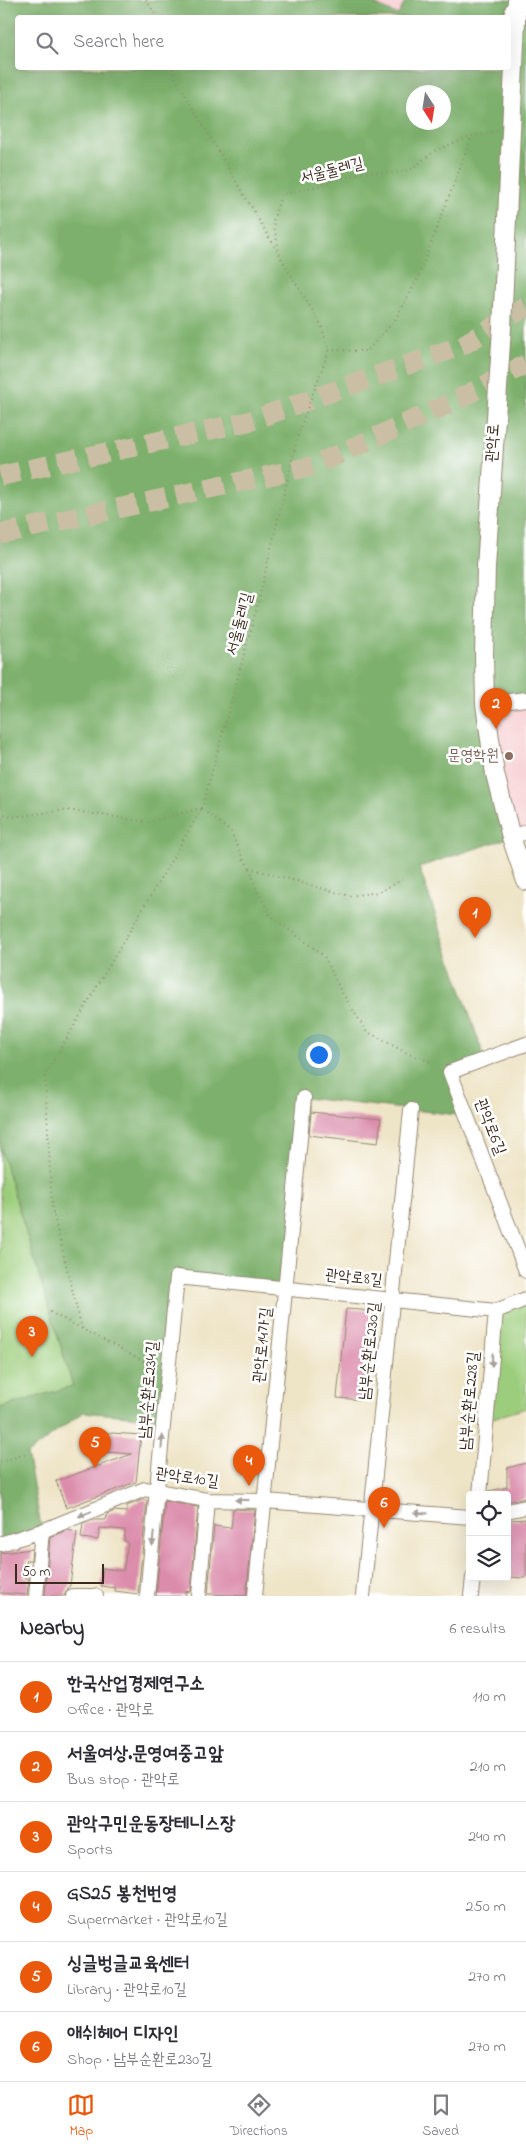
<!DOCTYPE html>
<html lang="en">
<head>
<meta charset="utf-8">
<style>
  body { margin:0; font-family:"Indie Flower","Poor Story",sans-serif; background:#f2f2f3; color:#2b2b33 }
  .controls { position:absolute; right:15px; bottom:15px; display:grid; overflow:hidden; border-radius:5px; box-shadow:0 5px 20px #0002 }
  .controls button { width:45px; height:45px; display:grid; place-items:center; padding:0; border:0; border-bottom:1px solid #e1e1e2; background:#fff; color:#2b2b33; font:25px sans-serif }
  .compass { position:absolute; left:406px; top:85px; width:45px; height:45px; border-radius:50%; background:#fff; box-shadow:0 5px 20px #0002; rotate:168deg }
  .scale { position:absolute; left:15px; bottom:12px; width:89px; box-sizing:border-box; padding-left:5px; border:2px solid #3b2a1e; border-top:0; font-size:14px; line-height:18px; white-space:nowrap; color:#3b2a1e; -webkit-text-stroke:4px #fff; paint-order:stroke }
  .you { position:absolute; left:318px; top:1054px; width:18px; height:18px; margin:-12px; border:4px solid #fff; border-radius:50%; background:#1a73e8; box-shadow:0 0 0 8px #1a73e833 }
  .badge { display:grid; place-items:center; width:32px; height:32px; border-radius:50%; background:#ea580c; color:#fff; font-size:16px; font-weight:700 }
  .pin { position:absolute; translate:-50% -41px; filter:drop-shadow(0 1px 2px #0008) }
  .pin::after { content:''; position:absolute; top:26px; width:18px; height:15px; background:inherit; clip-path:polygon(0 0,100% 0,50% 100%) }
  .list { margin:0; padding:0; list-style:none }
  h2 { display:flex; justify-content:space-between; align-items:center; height:65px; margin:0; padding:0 20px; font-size:21px }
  h2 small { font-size:16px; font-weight:400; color:#7c7c81 }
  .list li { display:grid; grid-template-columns:32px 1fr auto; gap:15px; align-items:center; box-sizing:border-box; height:70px; padding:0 20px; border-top:1px solid #e1e1e2 }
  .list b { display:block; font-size:19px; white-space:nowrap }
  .list p { margin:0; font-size:16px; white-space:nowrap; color:#7c7c81 }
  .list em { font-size:16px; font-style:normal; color:#7c7c81 }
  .icon { flex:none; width:28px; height:28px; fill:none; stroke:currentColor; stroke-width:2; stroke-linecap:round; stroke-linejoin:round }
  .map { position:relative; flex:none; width:526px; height:1596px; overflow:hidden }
  .search { position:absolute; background:#fff; box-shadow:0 5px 20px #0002; left:15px; right:15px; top:15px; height:55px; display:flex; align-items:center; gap:12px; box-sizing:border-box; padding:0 18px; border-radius:5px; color:#7c7c81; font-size:19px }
  .sheet { height:485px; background:#fff }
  nav { display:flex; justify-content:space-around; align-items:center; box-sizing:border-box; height:70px; border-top:1px solid #e1e1e2; background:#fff; font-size:14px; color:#7c7c81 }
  nav a { display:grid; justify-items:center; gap:2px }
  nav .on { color:#ea580c }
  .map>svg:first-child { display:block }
</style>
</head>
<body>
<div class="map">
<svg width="526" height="1596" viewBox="0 0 526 1596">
  <rect width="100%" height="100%" fill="#fff"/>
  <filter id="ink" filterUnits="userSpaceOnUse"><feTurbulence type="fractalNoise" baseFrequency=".02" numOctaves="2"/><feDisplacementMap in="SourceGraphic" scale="10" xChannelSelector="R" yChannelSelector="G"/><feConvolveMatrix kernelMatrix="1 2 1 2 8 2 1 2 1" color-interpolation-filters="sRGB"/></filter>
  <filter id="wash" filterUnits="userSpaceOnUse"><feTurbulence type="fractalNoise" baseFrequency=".0096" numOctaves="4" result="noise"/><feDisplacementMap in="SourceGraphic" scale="20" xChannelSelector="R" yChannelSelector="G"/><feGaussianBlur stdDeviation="1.12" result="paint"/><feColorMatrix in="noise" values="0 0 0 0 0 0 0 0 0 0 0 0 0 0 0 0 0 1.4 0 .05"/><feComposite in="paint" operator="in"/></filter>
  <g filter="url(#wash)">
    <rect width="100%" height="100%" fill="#eee4c6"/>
    <path fill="#f7cfd2" d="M 365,0 L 406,0 L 398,15 Z
      M 526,699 L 526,832 L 511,837 L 485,704 Z"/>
    <path fill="#9ccd7c" stroke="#6c7c4d" d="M 0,1147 L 73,1386 L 0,1408 Z
      M 526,1299 L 526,1408 L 486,1420 L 496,1311 Z"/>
    <path fill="#7db06c" stroke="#5c6d45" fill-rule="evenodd" d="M 0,0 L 365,0 L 398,15 L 406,0 L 526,0 L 526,699 L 485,704 L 511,837 L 419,867 L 485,1059 L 450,1072 L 467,1116 L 305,1098 L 286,1289 L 177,1277 L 164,1419 L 83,1412 L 27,1454 L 42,1531 L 0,1544 L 0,1408 L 73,1386 L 0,1147 ZM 18,18 L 508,18 L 508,68 L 18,68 ZM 414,92 L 444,92 L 444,122 L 414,122 Z"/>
    <g id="blocks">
      <path fill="#db8caa" d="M 311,1112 L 381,1119 L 378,1143 L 309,1135 Z
        M 346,1309 L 373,1311 L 364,1400 L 337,1398 Z
        M 97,1432 L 141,1435 L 136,1482 L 66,1508 L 56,1481 L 132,1454 L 95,1451 Z
        M 526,1463 L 526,1498 L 507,1502 L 507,1495 L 490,1495 L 489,1491 L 507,1487 L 507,1468 Z
        M 142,1500 L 147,1500 L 138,1594 L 115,1591 L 115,1588 L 101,1586 L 103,1568 L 123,1571 L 128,1542 L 124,1541 L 125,1530 L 100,1528 L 98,1540 L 81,1538 L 83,1524 L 93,1520 L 106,1520 L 107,1514 L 115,1511 L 126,1512 L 127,1506 Z
        M 165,1501 L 198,1507 L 191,1592 L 186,1591 L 186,1596 L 156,1596 Z
        M 233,1509 L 255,1510 L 246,1596 L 208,1594 L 214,1526 L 231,1528 Z
        M 526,1519 L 526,1578 L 507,1577 L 509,1520 Z
        M 67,1530 L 77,1532 L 70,1585 L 64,1596 L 45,1596 L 50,1537 Z
        M 32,1549 L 31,1560 L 27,1560 L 24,1578 L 29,1578 L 27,1595 L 0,1593 L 0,1553 Z"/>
    </g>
  </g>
  <g filter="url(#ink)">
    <use href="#blocks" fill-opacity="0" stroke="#948772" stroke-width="1"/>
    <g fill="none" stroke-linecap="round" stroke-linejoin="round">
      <path stroke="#cabfa4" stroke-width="20" stroke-dasharray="20 10" stroke-linecap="butt" d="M 0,476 L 250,421 L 463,345 L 526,307
        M 0,534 L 313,466 L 457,400 L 526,364"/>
      <defs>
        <path id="minor" d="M 485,704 L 526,699
          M 511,837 L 526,832
          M 526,1044 L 450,1072 L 526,1271
          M 480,1495 L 496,1311
          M 507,1511 L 526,1507
          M 0,1544 L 42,1531 L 145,1489 L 207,1500 L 265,1501 L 470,1517
          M 36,1596 L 42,1531
          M 73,1596 L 96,1596
          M 147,1596 L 177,1277 L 496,1311 L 526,1299
          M 199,1596 L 207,1500
          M 255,1596 L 304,1098
          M 363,1596 L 411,1110
          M 471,1596 L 473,1577"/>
        <path id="major" d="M 517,0 L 502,328 L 486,567 L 484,656 L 485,704 L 495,774 L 511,837 L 526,881"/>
        <path id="highway" d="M 515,11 L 521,0"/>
      </defs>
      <use href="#minor" stroke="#948772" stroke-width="16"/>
      <use href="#major" stroke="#948772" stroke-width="20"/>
      <use href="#highway" stroke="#948772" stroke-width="22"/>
      <path stroke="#948772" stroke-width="2" stroke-dasharray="1 4" stroke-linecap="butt" d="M 146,0 L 158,18
        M 173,68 L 174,76 L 279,254
        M 329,350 L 367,351 L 395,320 L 417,280 L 472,136
        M 0,812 L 11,817 L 67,810 L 148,822 L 202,808 L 258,603 L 299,431 L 329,350 L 321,325 L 280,256 L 273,221 L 281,195 L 314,187 L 363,172 L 393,173 L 410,170 L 436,150 L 472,136 L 498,131
        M 250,868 L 256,888 L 271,916 L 324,956 L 341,991 L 366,1031 L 409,1054 L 432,1062
        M 50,1312 L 155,1367
        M 82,1329 L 52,1208 L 45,1075 L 202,808 L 231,832 L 243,859 L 250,868 L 349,896 L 379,892 L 402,880
        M 0,1462 L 27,1454
        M 56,1481 L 66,1507"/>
      <use href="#minor" stroke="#fff" stroke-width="14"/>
      <use href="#major" stroke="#fff" stroke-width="18"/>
      <use href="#highway" stroke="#fff" stroke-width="20"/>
    </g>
    <defs><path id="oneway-solid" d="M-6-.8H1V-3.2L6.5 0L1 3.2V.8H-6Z" transform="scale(1.25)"/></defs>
    <g fill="#a79f9a">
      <use href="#oneway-solid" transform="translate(492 1360) rotate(95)"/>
      <use href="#oneway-solid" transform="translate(162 1442) rotate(-85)"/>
      <use href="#oneway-solid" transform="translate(242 1500) rotate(-180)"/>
      <use href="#oneway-solid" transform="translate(421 1513) rotate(-176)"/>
      <use href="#oneway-solid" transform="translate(85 1514) rotate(158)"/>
      <use href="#oneway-solid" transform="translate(153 1539) rotate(96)"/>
    </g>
  </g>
  <circle fill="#8d6e63" stroke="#fff" stroke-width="2" cx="509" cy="756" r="5"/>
  <g text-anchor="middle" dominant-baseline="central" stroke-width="5" stroke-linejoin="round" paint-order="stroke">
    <g font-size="16" fill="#3b2a1e" stroke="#fff">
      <text transform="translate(332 171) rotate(-14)">서울둘레길</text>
      <text transform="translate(493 443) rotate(-86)">관악로</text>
      <text transform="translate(240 624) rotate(-75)">서울둘레길</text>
      <text transform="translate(490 1127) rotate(69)">관악로6길</text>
      <text transform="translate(354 1278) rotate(6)">관악로8길</text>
      <text transform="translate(263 1345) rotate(-84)">관악로14가길</text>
      <text transform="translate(370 1351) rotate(-84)">남부순환로230길</text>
      <text transform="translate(149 1390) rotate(-85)">남부순환로234길</text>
      <text transform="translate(470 1401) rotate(-85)">남부순환로228길</text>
      <text transform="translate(187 1478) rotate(8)">관악로10길</text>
    </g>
    <g font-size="16" fill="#785e54" stroke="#fff" text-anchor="end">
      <text x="499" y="756">문영학원</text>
    </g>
  </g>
</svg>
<div class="controls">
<button><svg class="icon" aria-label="locate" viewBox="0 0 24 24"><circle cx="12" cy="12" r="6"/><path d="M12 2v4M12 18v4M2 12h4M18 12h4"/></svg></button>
<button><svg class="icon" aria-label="layers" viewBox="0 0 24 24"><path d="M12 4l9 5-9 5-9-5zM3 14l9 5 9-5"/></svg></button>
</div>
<svg class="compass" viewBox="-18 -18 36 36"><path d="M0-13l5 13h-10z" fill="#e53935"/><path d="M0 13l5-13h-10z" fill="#7c7c81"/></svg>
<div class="scale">50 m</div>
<div class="you"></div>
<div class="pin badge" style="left:475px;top:938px">1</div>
<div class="pin badge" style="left:496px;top:729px">2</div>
<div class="pin badge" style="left:32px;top:1357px">3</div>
<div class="pin badge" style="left:249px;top:1486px">4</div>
<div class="pin badge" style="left:95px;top:1468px">5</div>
<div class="pin badge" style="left:384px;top:1528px">6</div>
<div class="search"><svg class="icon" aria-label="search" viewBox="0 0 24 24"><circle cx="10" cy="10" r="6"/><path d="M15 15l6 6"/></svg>Search here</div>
</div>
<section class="sheet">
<h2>Nearby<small>6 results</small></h2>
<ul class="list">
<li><span class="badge">1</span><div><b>한국산업경제연구소</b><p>Office · 관악로</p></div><em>110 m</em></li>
<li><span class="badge">2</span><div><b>서울여상.문영여중고앞</b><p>Bus stop · 관악로</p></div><em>210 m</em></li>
<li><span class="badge">3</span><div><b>관악구민운동장테니스장</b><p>Sports</p></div><em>240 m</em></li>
<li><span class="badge">4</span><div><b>GS25 봉천번영</b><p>Supermarket · 관악로10길</p></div><em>250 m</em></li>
<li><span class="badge">5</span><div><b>싱글벙글교육센터</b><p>Library · 관악로10길</p></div><em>270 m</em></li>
<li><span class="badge">6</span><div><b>애쉬헤어 디자인</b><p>Shop · 남부순환로230길</p></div><em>270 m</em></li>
</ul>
</section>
<nav>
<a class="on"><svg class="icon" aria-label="map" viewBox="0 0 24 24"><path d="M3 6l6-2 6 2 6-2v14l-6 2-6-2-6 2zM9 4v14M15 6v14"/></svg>Map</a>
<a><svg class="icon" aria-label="directions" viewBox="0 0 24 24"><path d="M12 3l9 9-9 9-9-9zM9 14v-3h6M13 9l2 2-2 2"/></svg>Directions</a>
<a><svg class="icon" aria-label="saved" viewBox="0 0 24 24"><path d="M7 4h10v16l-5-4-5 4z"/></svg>Saved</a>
</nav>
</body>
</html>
